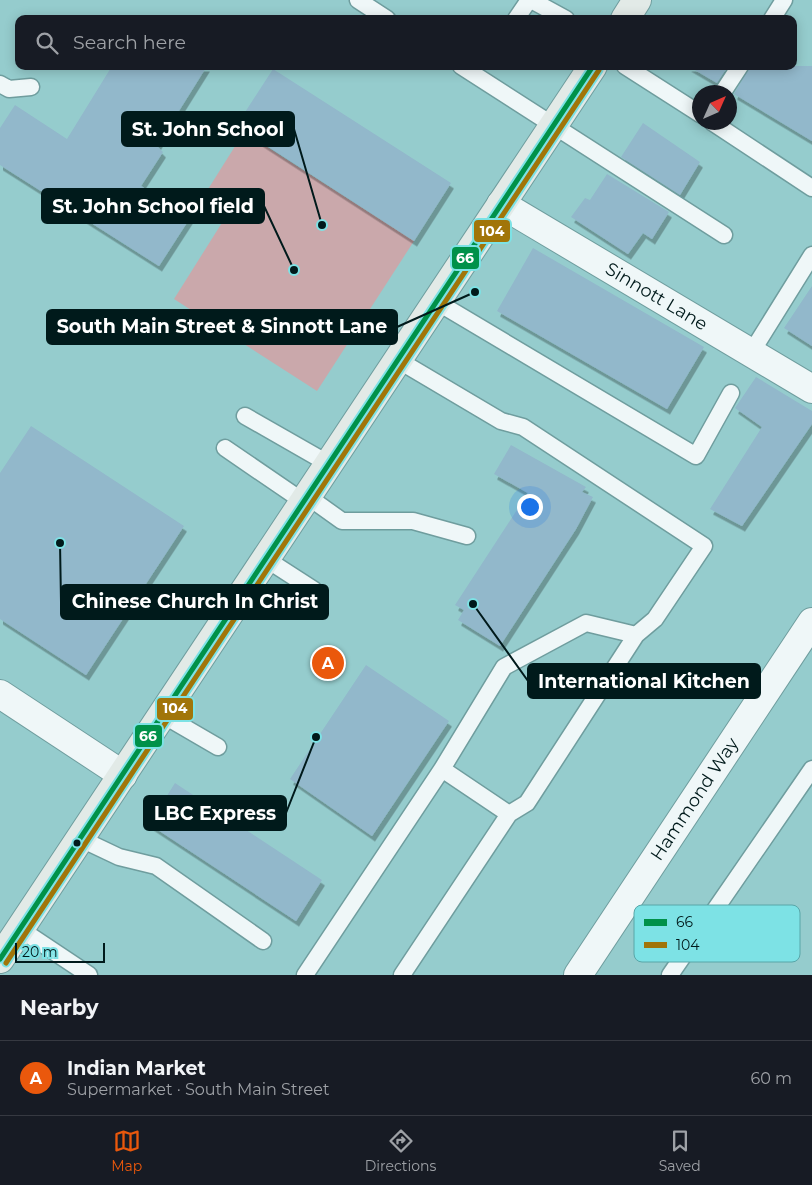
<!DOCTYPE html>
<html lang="en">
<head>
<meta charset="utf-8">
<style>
  body { margin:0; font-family:Montserrat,sans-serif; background:#20242c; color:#f1f3f6 }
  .compass { position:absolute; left:692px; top:85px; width:45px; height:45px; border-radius:50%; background:#171b24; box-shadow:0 2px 12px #0003; rotate:45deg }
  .scale { position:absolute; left:15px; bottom:12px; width:90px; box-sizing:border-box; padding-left:5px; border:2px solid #001a1b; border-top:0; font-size:14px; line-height:18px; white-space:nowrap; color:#001a1b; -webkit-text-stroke:4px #7de2e5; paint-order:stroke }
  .you { position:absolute; left:529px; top:506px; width:18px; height:18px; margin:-12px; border:4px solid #fff; border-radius:50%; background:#1a73e8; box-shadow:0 0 0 8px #1a73e833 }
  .badge { display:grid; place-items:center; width:32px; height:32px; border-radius:50%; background:#ea580c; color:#fff; font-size:16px; font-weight:700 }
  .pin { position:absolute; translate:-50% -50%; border:2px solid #fff; box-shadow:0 1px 5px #0006 }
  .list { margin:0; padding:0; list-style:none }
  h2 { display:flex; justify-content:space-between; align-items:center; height:65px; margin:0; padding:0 20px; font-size:21px }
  h2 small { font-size:16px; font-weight:400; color:#9ea1a6 }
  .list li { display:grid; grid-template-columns:32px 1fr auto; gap:15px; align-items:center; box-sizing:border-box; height:75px; padding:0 20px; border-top:1px solid #363941 }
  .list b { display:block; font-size:19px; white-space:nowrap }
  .list p { margin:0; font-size:16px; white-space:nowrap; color:#9ea1a6 }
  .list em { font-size:16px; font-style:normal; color:#9ea1a6 }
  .icon { flex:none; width:28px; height:28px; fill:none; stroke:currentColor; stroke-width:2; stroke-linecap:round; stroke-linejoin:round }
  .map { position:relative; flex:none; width:812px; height:975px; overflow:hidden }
  .search { position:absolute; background:#171b24; box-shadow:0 2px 12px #0003; left:15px; right:15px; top:15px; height:55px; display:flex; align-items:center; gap:12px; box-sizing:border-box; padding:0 18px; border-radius:10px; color:#9ea1a6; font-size:19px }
  .sheet { height:140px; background:#171b24 }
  nav { display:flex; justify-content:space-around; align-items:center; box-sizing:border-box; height:70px; border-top:1px solid #363941; background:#171b24; font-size:14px; color:#9ea1a6 }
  nav a { display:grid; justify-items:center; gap:2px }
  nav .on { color:#ea580c }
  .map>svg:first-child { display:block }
</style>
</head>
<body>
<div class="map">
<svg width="812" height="975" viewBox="0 0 812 975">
  <defs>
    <filter id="shadow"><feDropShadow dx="3" dy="5.5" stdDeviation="0" flood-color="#0004"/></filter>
  </defs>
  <rect width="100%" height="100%" fill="#95cccd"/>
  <path fill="#caa8ab" d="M 244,132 L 414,241 L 317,391 L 174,299 L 230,210 L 205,194 Z"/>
  <path fill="#92b8cb" filter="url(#shadow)" d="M 112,66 L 207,66 L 157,146 L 163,152 L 141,186 L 190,218 L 159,266 L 0,165 L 0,128 L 15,105 L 67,139 Z
    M 688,66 L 728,66 L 717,83 Z
    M 750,66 L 812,66 L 812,141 L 734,94 Z
    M 273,69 L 451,183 L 414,241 L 236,126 Z
    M 643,123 L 700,162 L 680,195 L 621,157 Z
    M 607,174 L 669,212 L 652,239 L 643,233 L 628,254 L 571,217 L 585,198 L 590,200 Z
    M 533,248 L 704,347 L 667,409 L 497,311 Z
    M 812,286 L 812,346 L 784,328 Z
    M 756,377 L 812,411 L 812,424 L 742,526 L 710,509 L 762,427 L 735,408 Z
    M 31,426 L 184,526 L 86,675 L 0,619 L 0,473 Z
    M 511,445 L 586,487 L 582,492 L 593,497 L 576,529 L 500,646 L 458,620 L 464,610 L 455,605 L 528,493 L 494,474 Z
    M 366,665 L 449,721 L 372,836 L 290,779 Z
    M 175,783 L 322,880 L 296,921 L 149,824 Z"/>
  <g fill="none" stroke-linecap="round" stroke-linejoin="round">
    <defs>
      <path id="lane" d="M 358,0 L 387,19
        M 531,0 L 566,19
        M 516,19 L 529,0
        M 772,19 L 784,0
        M 461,66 L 724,235
        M 625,66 L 700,114
        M 0,84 L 9,89 L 31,87
        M 723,92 L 740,66
        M 712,122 L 812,188
        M 437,302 L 696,456 L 731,393
        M 751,353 L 812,255
        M 398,360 L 501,421 L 523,427 L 704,546 L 655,619 L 636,635 L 586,623 L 504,667 L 442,769 L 509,814 L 402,975
        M 245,416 L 329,464
        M 225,448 L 304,502
        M 307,496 L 342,521 L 413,521 L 467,536
        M 266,559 L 314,590
        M 163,715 L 218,747
        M 509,814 L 527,803 L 636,635
        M 81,839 L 119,857 L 156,866 L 263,941
        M 20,929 L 89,975
        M 305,975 L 442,769
        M 670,975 L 812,769"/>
      <g id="street">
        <path id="s1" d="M 501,204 L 812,389"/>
        <path d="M 0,694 L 123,775"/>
        <path id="s2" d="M 578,975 L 812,622"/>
      </g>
      <path id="secondary" d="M 625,19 L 637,0
        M 0,959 L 593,66"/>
    </defs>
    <use href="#lane" stroke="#6f9d9e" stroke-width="19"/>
    <use href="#street" stroke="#6f9d9e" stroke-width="30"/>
    <use href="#secondary" stroke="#6f9d9e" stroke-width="30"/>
    <use href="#lane" stroke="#eff7f8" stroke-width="16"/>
    <use href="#street" stroke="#eff7f8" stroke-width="28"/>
    <use href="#secondary" stroke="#e2eae7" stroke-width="28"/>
    <defs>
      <path id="bus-1" d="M 0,959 L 593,66"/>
      <path id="bus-2" d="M 6,963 L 599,70"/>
    </defs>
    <use href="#bus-1" stroke="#7de2e5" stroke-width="9"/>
    <use href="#bus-2" stroke="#7de2e5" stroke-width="9"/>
    <use href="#bus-1" stroke="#009149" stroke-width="5"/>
    <use href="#bus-2" stroke="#a17509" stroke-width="5"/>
  </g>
  <circle fill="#001a1b" stroke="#7de2e5" stroke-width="2" cx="77" cy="843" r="4.5"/>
  <g text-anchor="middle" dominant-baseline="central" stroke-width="4" stroke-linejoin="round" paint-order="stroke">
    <g font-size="18" fill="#001a1b" stroke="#7de2e5">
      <text stroke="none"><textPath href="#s1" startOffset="181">Sinnott Lane</textPath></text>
      <text stroke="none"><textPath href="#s2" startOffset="211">Hammond Way</textPath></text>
    </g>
  </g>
  <rect x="634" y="905" width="166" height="57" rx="8" fill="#7de2e5" stroke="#58a6a8" stroke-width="1"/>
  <rect x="644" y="919" width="23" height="7" fill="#009149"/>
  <rect x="644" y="942" width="23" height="6" fill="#a17509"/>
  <g font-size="14" fill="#001a1b">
    <text x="676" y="927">66</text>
    <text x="676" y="950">104</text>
  </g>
  <path fill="none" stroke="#001a1b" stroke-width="2" d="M322 225L294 129M294 270L264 206M475 292L397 327M60 543L61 602M473 604L528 681M316 737L286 813"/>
  <g fill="#001a1b" stroke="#7de2e5" stroke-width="2">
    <circle cx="322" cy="225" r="5"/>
    <circle cx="294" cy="270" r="5"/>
    <circle cx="475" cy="292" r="5"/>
    <circle cx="60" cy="543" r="5"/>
    <circle cx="473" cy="604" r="5"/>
    <circle cx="316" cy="737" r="5"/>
  </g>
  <g fill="#001a1b" stroke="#001a1b" stroke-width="2">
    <rect x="122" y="112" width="172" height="34" rx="5"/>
    <rect x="42" y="189" width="222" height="34" rx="5"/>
    <rect x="47" y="310" width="350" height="34" rx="5"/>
    <rect x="61" y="585" width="267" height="34" rx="5"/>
    <rect x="528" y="664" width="232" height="34" rx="5"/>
    <rect x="144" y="796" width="142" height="34" rx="5"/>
  </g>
  <g font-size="19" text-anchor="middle" font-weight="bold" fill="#fff">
    <text x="208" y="136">St. John School</text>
    <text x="153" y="213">St. John School field</text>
    <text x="222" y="333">South Main Street &amp; Sinnott Lane</text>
    <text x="195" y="608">Chinese Church In Christ</text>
    <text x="644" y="688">International Kitchen</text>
    <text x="215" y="820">LBC Express</text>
  </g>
  <g stroke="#7de2e5" stroke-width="2">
    <rect x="473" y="219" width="38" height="24" rx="5" fill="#a17509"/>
    <rect x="451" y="246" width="29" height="24" rx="5" fill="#009149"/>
    <rect x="156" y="697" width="38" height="24" rx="5" fill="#a17509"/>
    <rect x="134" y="724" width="29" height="24" rx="5" fill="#009149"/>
  </g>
  <g font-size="14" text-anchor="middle" font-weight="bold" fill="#fff">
    <text x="492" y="236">104</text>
    <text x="465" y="263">66</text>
    <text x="175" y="713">104</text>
    <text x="148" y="741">66</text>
  </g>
</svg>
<svg class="compass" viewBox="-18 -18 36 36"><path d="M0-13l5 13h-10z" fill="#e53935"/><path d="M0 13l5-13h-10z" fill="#9ea1a6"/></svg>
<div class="scale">20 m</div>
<div class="you"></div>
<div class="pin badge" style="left:328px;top:663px">A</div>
<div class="search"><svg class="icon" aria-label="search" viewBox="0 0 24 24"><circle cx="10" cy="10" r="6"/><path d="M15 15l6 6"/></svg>Search here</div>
</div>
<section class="sheet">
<h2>Nearby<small></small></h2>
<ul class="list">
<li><span class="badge">A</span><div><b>Indian Market</b><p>Supermarket · South Main Street</p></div><em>60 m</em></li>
</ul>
</section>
<nav>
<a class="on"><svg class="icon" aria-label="map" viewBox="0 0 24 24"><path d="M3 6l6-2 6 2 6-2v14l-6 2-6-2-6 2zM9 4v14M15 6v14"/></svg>Map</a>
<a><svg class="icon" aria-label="directions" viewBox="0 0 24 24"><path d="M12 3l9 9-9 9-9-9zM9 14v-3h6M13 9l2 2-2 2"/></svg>Directions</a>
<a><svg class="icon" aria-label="saved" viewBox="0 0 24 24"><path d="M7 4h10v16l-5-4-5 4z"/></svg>Saved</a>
</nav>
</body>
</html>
